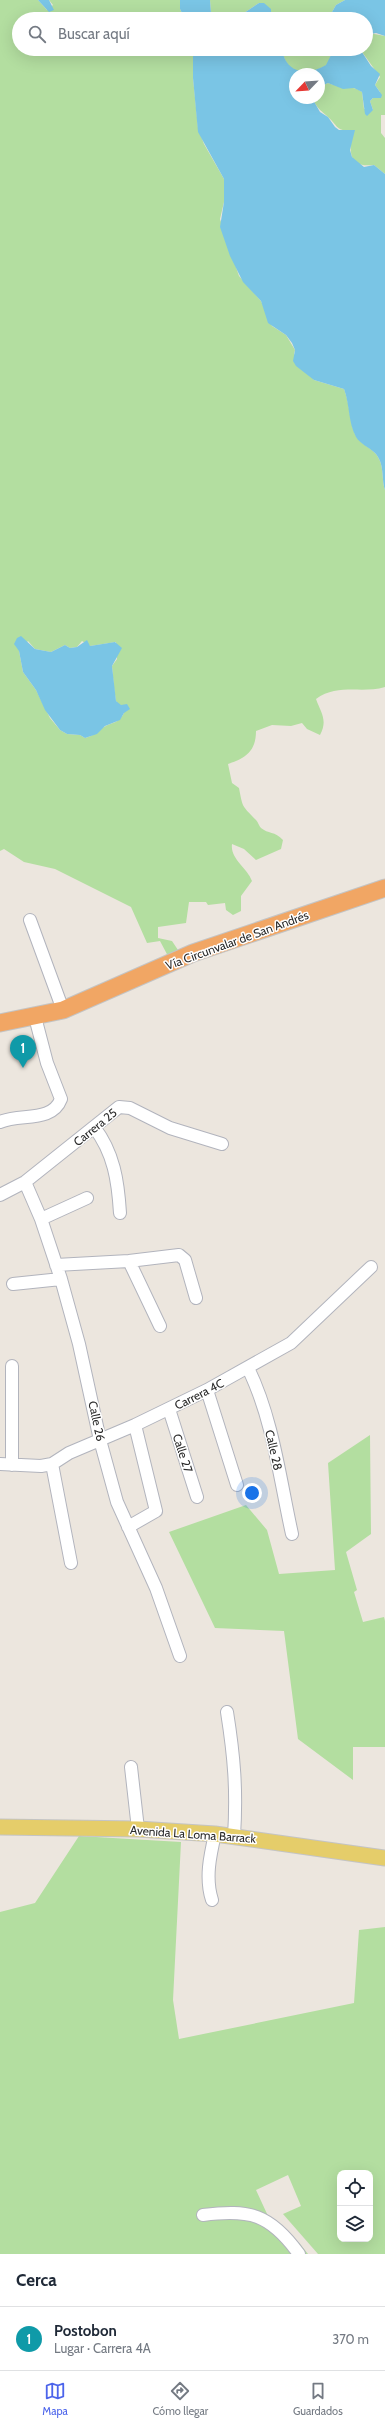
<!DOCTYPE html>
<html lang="es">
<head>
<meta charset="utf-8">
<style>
  body { margin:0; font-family:Cabin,sans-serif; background:#f6f6f7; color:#1f2937 }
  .controls { position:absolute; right:12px; bottom:12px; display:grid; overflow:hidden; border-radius:8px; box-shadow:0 4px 16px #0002 }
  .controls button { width:36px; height:36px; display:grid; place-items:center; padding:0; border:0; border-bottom:1px solid #e0e1e3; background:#fff; color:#1f2937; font:20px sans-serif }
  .compass { position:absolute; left:289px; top:68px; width:36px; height:36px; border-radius:50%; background:#fff; box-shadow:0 4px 16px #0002; rotate:245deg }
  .you { position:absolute; left:252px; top:1493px; width:14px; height:14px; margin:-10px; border:3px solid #fff; border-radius:50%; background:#1a73e8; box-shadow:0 0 0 6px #1a73e833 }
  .badge { display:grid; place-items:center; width:26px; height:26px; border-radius:50%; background:#4c64eb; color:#fff; font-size:13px; font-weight:700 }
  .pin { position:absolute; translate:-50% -33px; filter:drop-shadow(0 1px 2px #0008) }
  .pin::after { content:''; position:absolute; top:21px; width:14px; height:12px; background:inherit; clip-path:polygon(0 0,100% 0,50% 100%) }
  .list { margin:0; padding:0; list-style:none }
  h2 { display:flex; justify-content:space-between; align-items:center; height:52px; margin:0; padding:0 16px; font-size:17px }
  h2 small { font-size:13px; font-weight:400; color:#747a83 }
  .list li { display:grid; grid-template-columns:26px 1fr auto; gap:12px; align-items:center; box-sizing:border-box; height:64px; padding:0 16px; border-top:1px solid #e0e1e3 }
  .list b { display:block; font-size:15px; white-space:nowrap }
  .list p { margin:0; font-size:13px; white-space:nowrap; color:#747a83 }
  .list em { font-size:13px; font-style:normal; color:#747a83 }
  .icon { flex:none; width:22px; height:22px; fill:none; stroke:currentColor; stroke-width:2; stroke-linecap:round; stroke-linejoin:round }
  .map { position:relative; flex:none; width:385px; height:2254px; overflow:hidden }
  .search { position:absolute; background:#fff; box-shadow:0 4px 16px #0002; left:12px; right:12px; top:12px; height:44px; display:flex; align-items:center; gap:10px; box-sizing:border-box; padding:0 14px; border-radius:22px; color:#747a83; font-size:15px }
  .sheet { height:116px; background:#fff }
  nav { display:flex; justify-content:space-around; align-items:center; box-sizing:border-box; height:56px; border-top:1px solid #e0e1e3; background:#fff; font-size:11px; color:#747a83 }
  nav a { display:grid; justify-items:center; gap:2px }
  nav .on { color:#4c64eb }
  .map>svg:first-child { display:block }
</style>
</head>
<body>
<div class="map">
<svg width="385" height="2254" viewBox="0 0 385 2254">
  <rect width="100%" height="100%" fill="#ece6de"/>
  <path fill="#b3dea0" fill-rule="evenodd" d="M 0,0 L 38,0 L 47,10 L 53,5 L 49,0 L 180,0 L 180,9 L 185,19 L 19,19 L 19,49 L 193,49 L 193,78 L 198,128 L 204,144 L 224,179 L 224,202 L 220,219 L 239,276 L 261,301 L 272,326 L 286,335 L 295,350 L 294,354 L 314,380 L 344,389 C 350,404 349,419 355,434 C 359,443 368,446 375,453 C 385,464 381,477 385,490 L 385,687 C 362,694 338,683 316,699 C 321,713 328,720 320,735 L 307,729 L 302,723 L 291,726 L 272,725 L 256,731 C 256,751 246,758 228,764 L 232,783 L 239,788 C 243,809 242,805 256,820 C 258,822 259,826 261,828 C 268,834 275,831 283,840 L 281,849 L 256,860 L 244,849 L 232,844 C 230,859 247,867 252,881 L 241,896 L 241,911 L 233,915 L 226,910 L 225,903 L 208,905 L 206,902 L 189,902 L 186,923 L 158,927 L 158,938 L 172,941 L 180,953 L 169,958 L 160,941 L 147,943 L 131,907 L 55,869 L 24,862 L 4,849 L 0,851 ZM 28,641 L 35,649 L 51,652 L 65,645 L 70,648 L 77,647 L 82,641 L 90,646 L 116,642 L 117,659 L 112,666 L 114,688 L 116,701 L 124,713 C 119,723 113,722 104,727 C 96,730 97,735 85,738 L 80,735 L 67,734 L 60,730 L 50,718 L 36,690 L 23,672 L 19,651 Z
    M 210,0 L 345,0 L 336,5 L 328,19 L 271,19 L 272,13 L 259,3 L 235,19 L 218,19 L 211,13 Z
    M 369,33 L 385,36 L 385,115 L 381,115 L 381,133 L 385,138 L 385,174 L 374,165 C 345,168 352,150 350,130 C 337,132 337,125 329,118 C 321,110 318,110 312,98 L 319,98 L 319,87 L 328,83 C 339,88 353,85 362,92 L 364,109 L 373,110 L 370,101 L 373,98 L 378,98 L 380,92 L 375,85 L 380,77 L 360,49 L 366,49 L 366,35 Z
    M 282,49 L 334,49 L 327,65 C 307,76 286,76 282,49 Z
    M 370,1435 L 371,1534 L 346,1552 L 357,1590 L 354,1592 L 363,1622 L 384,1617 L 385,1621 L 385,1747 L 353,1747 L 353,1780 L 298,1739 L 284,1631 L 215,1628 L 169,1532 L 246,1505 L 267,1530 L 279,1574 L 335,1570 L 328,1463 Z
    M 79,1836 L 181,1842 L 173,2000 L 179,2039 L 354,2003 L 359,1930 L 385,1927 L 385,2254 L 318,2254 L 283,2214 L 301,2206 L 288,2175 L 256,2190 L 268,2216 L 300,2244 L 308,2254 L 0,2254 L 0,1912 L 35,1903 ZM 340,2173 L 370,2173 L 370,2239 L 340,2239 Z"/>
  <path fill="#7ac5e5" d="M 38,0 L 49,0 L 54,10 L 49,12 Z
    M 180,0 L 210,0 L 211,13 L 218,19 L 185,19 L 180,9 Z
    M 345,0 L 385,0 L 385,36 L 376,33 L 366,35 L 366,19 L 328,19 L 336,5 Z
    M 259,3 L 264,3 L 271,9 L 271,19 L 235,19 Z
    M 193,49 L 282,49 C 286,74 307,76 326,65 L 334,49 L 360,49 L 371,66 L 380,74 L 375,85 L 382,95 L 381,98 L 373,98 L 370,101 L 373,110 L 367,116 L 365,114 L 362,92 L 354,88 L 343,89 L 328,83 L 319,87 L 319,74 L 295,74 L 295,98 L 312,98 L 320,112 L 328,117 L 335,127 L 339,130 L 355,130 L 350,150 L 352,157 L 364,167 L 374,165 L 385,174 L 385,490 C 381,477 385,464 375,453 C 369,447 360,444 356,437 C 348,422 350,405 344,389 L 314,380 L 296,366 L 293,361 L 295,350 L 292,343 L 286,335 L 268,323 L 261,301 L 243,282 L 230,256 L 220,227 L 224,202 L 224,179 L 198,132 L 193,78 Z
    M 21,636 L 35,649 L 51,652 L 65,645 L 70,648 L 77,647 L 87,640 L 90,646 L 115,642 L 122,648 L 112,666 L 116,701 L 121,705 L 127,704 L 130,709 L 124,713 L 120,720 L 105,726 L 97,734 L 85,738 L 80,735 L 67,734 L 60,730 L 45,710 L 36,690 L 23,672 L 19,651 L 14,644 L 17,638 Z"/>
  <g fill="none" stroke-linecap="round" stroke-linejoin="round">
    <defs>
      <path id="minor" d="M 30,920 L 63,1010
        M 0,1122 C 20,1113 52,1123 61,1099 L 47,1063 L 35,1017
        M 94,1127 C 114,1153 118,1181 120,1213
        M 25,1182 L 41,1219 L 61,1279 L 79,1344 L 100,1440 L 117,1502 L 156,1588 L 180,1656
        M 0,1195 L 25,1182 L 119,1107 L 130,1108 L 170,1128 L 222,1144
        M 41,1219 L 87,1198
        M 129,1261 L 160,1326
        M 56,1265 L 129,1261 L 179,1255 L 185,1260 L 196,1298
        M 13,1284 L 61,1279
        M 248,1368 C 273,1419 280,1480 292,1534
        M 207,1390 L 237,1485
        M 169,1409 L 197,1497
        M 0,1464 L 41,1466 L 52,1464 L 69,1453 L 135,1425 L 207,1390 L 291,1343 L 371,1267
        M 52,1464 L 71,1563
        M 12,1465 L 12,1366
        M 128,1527 L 156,1511 L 135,1425
        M 227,1712 C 234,1756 237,1790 234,1836
        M 131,1767 L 138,1829
        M 212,1900 C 205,1878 210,1856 215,1834
        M 203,2215 C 250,2209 270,2214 299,2254"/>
      <path id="major" d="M 0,1827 L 138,1829 L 215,1834 L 385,1858"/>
      <path id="highway" d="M 0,1023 L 63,1010 L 193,953 L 385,888"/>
    </defs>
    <use href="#minor" stroke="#b2b4bd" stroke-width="14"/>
    <use href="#major" stroke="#c4c4c4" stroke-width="17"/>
    <use href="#highway" stroke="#c4c4c4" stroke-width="19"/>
    <use href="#minor" stroke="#fff" stroke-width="12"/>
    <use href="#major" stroke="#e5cd6a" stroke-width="15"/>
    <use href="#highway" stroke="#f1a664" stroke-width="17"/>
  </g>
  <g text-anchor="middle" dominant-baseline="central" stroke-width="3" stroke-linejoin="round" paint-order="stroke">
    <g font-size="12" fill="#2b2b2b" stroke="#fff">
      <text transform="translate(237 940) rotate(-20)">Vía Circunvalar de San Andrés</text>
      <text transform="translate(95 1127) rotate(-39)">Carrera 25</text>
      <text transform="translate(199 1394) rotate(-27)">Carrera 4C</text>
      <text transform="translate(97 1421) rotate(78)">Calle 26</text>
      <text transform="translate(274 1450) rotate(77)">Calle 28</text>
      <text transform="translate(183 1453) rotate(72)">Calle 27</text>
      <text transform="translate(193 1834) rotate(4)">Avenida La Loma Barrack</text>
    </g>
  </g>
</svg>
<div class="controls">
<button><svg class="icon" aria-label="locate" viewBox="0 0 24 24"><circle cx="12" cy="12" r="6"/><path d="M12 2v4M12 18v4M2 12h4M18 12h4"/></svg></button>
<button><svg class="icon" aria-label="layers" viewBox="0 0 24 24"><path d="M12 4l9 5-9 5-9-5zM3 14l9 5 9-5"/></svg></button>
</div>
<svg class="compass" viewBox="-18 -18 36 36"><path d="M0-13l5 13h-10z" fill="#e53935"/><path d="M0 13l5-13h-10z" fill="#747a83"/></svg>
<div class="you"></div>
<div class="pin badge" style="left:23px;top:1068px;background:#0f9aa8">1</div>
<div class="search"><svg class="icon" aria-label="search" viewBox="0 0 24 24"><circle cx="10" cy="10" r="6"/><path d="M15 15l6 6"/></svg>Buscar aquí</div>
</div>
<section class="sheet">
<h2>Cerca<small></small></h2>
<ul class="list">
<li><span class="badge" style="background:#0f9aa8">1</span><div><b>Postobon</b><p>Lugar · Carrera 4A</p></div><em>370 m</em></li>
</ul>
</section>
<nav>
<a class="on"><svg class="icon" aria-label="map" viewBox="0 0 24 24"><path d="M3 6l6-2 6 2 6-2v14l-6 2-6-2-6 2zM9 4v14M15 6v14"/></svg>Mapa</a>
<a><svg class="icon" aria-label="directions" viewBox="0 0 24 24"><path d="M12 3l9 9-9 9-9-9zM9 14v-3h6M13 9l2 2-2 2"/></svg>Cómo llegar</a>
<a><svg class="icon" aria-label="saved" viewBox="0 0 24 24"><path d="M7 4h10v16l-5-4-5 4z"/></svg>Guardados</a>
</nav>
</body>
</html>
